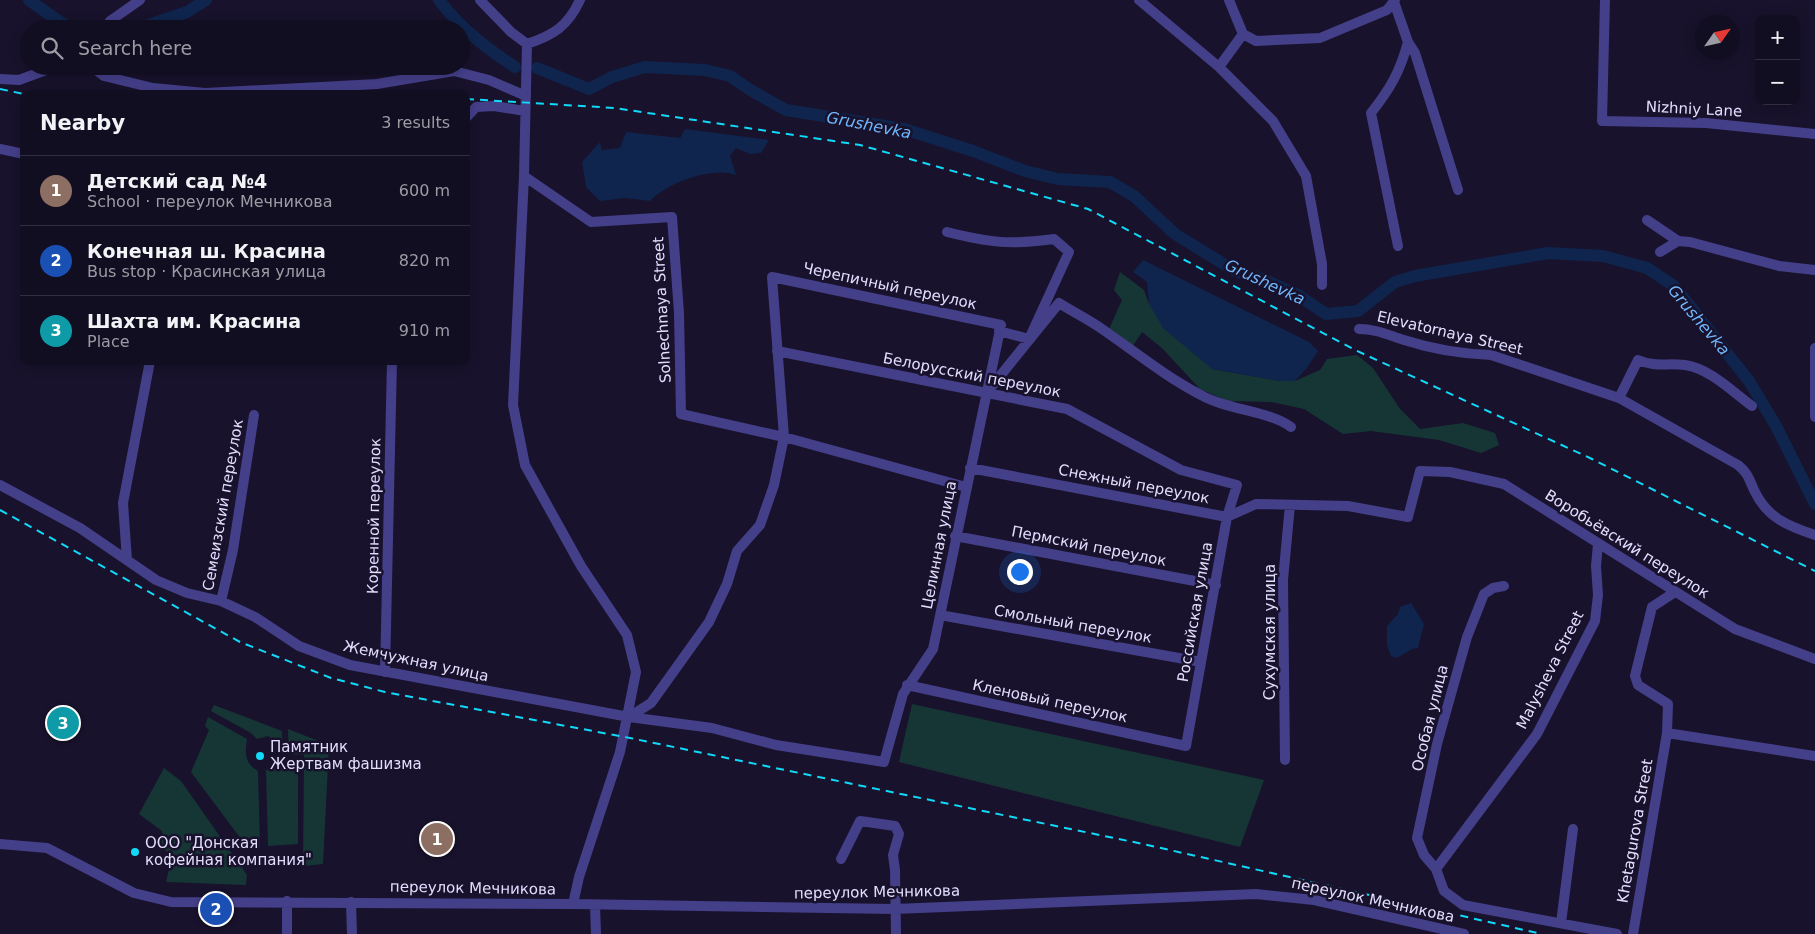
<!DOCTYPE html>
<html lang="en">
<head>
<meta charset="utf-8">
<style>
  body { margin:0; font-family:"DejaVu Sans",sans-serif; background:#1b172a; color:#f1f3f6 }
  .controls { position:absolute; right:15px; top:15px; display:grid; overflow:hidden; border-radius:10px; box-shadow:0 2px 12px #0003 }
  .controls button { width:45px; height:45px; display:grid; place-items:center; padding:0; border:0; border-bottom:1px solid #312e3f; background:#120e21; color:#f1f3f6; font:25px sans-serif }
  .compass { position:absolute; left:1695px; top:15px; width:45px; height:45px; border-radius:50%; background:#120e21; box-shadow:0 2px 12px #0003; rotate:56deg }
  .you { position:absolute; left:1019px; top:571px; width:18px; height:18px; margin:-12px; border:4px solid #fff; border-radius:50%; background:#1a73e8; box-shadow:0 0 0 8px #1a73e833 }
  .badge { display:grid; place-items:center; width:32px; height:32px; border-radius:50%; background:#7c3aed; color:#fff; font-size:16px; font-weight:700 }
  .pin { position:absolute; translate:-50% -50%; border:2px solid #fff; box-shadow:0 1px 5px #0006 }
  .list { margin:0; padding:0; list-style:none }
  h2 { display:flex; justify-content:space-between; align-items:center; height:65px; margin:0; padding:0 20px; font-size:21px }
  h2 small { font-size:16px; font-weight:400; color:#9c9ca5 }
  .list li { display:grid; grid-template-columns:32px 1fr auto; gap:15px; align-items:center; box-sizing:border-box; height:70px; padding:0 20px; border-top:1px solid #312e3f }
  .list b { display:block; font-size:19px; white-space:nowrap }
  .list p { margin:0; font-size:16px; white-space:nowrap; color:#9c9ca5 }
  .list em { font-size:16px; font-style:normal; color:#9c9ca5 }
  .icon { flex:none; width:28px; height:28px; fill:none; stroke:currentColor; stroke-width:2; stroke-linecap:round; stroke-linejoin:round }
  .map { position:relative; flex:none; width:1815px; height:934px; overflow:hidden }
  .search { position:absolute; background:#120e21; box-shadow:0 2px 12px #0003; left:20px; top:20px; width:450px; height:55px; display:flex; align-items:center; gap:12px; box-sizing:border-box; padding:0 18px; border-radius:28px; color:#9c9ca5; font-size:19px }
  .panel { position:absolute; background:#120e21; box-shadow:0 2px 12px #0003; left:20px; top:90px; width:450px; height:275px; border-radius:10px }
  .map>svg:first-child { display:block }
</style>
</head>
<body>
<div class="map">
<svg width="1815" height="934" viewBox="0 0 1815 934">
  <rect width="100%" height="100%" fill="#18122c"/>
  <path fill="#163636" d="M 1120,272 L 1144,290 L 1149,304 L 1212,369 L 1280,381 L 1295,381 L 1320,370 L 1327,359 L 1357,355 L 1373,368 L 1400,409 L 1420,429 L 1463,423 L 1495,433 L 1499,445 L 1481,453 L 1439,440 L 1371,431 L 1343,434 L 1304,409 L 1272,402 L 1228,401 L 1200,389 L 1162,348 L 1142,332 L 1132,347 L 1109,329 L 1122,300 L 1114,290 Z
    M 912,704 L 1264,780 L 1240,847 L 899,762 Z
    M 214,705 L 282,731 L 283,751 L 278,751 L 274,740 L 268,736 L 257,739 L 251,733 L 211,711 Z
    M 208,717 L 247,739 C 245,753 244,763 258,771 L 260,848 L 247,847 L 191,772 L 209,730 L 205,726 Z
    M 288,729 L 329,745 L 323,864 L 303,866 L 304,755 L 289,754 Z
    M 279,757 L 298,759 L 298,844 L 268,846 L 266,770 L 275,767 Z
    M 164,768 L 181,781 L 247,875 L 246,885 L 166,882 L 172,856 L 161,847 L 162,831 L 139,814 Z"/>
  <path fill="#0f254e" d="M 685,129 L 769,140 L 761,153 L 750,154 L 736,148 L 730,156 L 736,175 C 712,166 667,183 650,201 L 625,198 L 600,201 L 586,187 L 582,162 L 600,142 L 602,150 L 620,148 L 626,132 L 680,138 Z
    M 1143,260 L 1309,342 L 1318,351 L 1307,368 L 1295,381 L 1280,381 L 1212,369 L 1163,328 L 1149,304 L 1147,282 L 1133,272 Z
    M 1411,603 L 1424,624 L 1418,648 L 1412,649 L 1397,658 L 1391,656 L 1387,645 L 1387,626 L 1398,614 L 1400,607 Z"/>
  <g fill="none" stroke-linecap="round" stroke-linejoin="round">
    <path stroke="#0f254e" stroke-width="12" d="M 29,0 L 60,22 L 73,29
      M 439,0 C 460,28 486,48 515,67
      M 137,29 L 187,12 L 206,0
      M 537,68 L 589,89 L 612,77 L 645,67 L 705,70 L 730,76 L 752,91 L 786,110 L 904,129 L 973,151 L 1025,171 L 1058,179 L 1110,182 L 1134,196 L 1175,234 L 1235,271 L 1265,280 L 1298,295 L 1326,314 L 1358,311 L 1395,282 L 1415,276 L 1548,253 L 1603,256 L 1647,268 L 1674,286 L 1749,381 L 1776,426 L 1815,504"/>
    <path stroke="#443f89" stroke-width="10" d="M 480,0 L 511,32 L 527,44
      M 1139,0 L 1219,67 L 1273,121 L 1306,176 L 1322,264 L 1322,285
      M 1229,0 L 1243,34 L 1256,41 L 1320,38 L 1387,10 L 1395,0
      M 1605,0 L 1602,121 L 1706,123 L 1815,134
      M 1394,2 L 1408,42 L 1415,53 L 1458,190
      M 104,29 L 110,21 L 140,0
      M 91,66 L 104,76 L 153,88 L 205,93 L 377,84 L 454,71 L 489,80 L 526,96
      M 1219,67 L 1243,34
      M 0,79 L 19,80 L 57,66
      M 466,118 L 476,107 L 494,106 L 525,111
      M 0,149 L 24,154
      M 524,176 L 591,222 L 672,217 L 679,313 L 681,414 L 784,437 L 966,487
      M 1647,220 L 1678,241
      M 947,232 C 991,243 1010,245 1054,239 L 1069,252 L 1029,339 L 999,331
      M 1398,246 L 1371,113 C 1390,89 1400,72 1408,42
      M 1660,252 L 1678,241 L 1690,242 L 1779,266 L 1815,270
      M 1359,329 C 1376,329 1388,335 1404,340 C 1432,349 1461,354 1491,355 L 1619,398 L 1738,465 C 1748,473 1749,479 1754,490 C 1767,518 1788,526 1815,535
      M 1815,348 L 1815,417
      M 777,351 L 1067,409 L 1181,470 L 1237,485 L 1227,517 L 1186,746 L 907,685
      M 988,391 L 1059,303 C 1073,312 1088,319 1102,329 C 1134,351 1166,377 1201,395 C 1227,410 1270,411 1291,427
      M 1619,398 L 1638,360 C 1654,367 1668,363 1685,365 C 1709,368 1733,392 1752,406
      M 970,468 L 1227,517 L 1256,504 L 1348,506 L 1408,517 L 1420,471 L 1450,472 L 1504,484 L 1735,629 L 1815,659
      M 0,485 L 80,528 L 156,580 L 187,593 L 221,601 L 255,617 L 299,646 L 350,665 L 629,717 L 712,728 L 776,745 L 884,762 L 903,694 L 933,649 L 1001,325 L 772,277 L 784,437 L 774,485 L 760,525 L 737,551 L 727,584 L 709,622 L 651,703 L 629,717
      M 955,536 L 1216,585
      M 127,560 L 123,503 L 150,361
      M 1504,586 L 1493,588 L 1484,594 L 1467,637 L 1437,744 L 1417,838 L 1424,855 L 1436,869 L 1444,891 L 1463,905 L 1617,934
      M 221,601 L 233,550 L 254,415
      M 940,615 L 1201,662
      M 385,672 L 392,361
      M 1667,733 L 1815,756
      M 1285,760 L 1283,580 L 1290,505
      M 0,844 L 47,848 L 134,893 L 171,902 L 573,904 L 895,909 L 1256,894 L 1314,900 L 1464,934
      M 841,859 L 860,821 L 895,826 L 899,834 L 893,855 L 895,870 L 896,934
      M 1436,869 L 1537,734 L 1595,621 L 1598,595 L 1596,566 L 1598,544
      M 287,901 L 287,934
      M 351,902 L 352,934
      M 573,904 L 579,877 L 620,752 L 636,672 L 627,635 L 581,566 L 525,465 L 513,405 L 524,176 L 527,44 C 554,35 568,26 580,0
      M 595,905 L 596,934
      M 1561,923 L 1573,829
      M 1633,934 L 1667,733 L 1668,704 L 1638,685 L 1635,676 L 1652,607 L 1675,592"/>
    <path stroke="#10daf8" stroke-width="2" stroke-dasharray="8 6" stroke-linecap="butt" d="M 0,89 L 24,94
      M 379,94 L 381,94
      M 466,99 L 615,108 L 860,145 L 1088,209 L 1355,350 L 1592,459 L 1815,571
      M 0,510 L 240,642 L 331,678 L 385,692 L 630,738 L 1143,844 L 1542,934"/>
  </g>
  <g fill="#10daf8" stroke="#18122c" stroke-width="2">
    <circle cx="260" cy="756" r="5"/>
    <circle cx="135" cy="852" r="5"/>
  </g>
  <g text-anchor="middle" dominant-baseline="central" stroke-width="5" stroke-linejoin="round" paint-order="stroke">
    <g font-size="15" fill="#e3defe" stroke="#18122c">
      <text transform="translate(1694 109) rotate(3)">Nizhniy Lane</text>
      <text transform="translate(890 286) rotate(12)">Черепичный переулок</text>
      <text transform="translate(662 310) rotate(-93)">Solnechnaya Street</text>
      <text transform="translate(1450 333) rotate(13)">Elevatornaya Street</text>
      <text transform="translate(972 375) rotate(11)">Белорусский переулок</text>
      <text transform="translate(1134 484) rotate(11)">Снежный переулок</text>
      <text transform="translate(223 505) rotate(-80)">Семеизский переулок</text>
      <text transform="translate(374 516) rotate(-89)">Коренной переулок</text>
      <text transform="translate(1627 544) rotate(32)">Воробьёвский переулок</text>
      <text transform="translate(939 545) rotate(-79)">Целинная улица</text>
      <text transform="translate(1089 546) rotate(11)">Пермский переулок</text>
      <text transform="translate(1195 612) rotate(-80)">Российская улица</text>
      <text transform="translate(1073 624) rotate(10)">Смольный переулок</text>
      <text transform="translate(1270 632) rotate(-90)">Сухумская улица</text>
      <text transform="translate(416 661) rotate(12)">Жемчужная улица</text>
      <text transform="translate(1550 670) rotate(-63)">Malysheva Street</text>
      <text transform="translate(1050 701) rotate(12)">Кленовый переулок</text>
      <text transform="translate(1430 718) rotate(-76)">Особая улица</text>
      <text transform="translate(1635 831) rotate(-80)">Khetagurova Street</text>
      <text transform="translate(473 888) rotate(1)">переулок Мечникова</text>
      <text transform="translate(877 892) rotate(-1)">переулок Мечникова</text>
      <text transform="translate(1373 900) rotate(12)">переулок Мечникова</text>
    </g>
    <g font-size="15" fill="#e3defe" stroke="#18122c" text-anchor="start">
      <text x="270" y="747">Памятник<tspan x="270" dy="17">Жертвам фашизма</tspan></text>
      <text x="145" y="843">ООО "Донская<tspan x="145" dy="17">кофейная компания"</tspan></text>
    </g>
    <g font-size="16" font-style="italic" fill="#70b6fb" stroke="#18122c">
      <text transform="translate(869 125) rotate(11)">Grushevka</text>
      <text transform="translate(1265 282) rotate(25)">Grushevka</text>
      <text transform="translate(1699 320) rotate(50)">Grushevka</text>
    </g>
  </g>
</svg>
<div class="controls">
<button>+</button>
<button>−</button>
</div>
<svg class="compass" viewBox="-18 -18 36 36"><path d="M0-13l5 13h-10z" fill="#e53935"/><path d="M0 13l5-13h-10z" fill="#9c9ca5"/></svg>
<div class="you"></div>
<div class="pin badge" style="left:437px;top:839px;background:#8d6e63">1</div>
<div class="pin badge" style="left:216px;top:909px;background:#1a4fb4">2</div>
<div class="pin badge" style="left:63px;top:723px;background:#0f9aa8">3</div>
<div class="search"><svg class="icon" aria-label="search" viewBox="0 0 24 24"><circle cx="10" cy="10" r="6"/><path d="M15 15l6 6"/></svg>Search here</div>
<section class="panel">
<h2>Nearby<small>3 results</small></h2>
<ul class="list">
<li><span class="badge" style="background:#8d6e63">1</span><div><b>Детский сад №4</b><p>School · переулок Мечникова</p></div><em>600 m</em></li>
<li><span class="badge" style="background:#1a4fb4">2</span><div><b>Конечная ш. Красина</b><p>Bus stop · Красинская улица</p></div><em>820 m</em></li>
<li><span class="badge" style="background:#0f9aa8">3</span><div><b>Шахта им. Красина</b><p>Place</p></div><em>910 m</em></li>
</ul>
</section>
</div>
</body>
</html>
